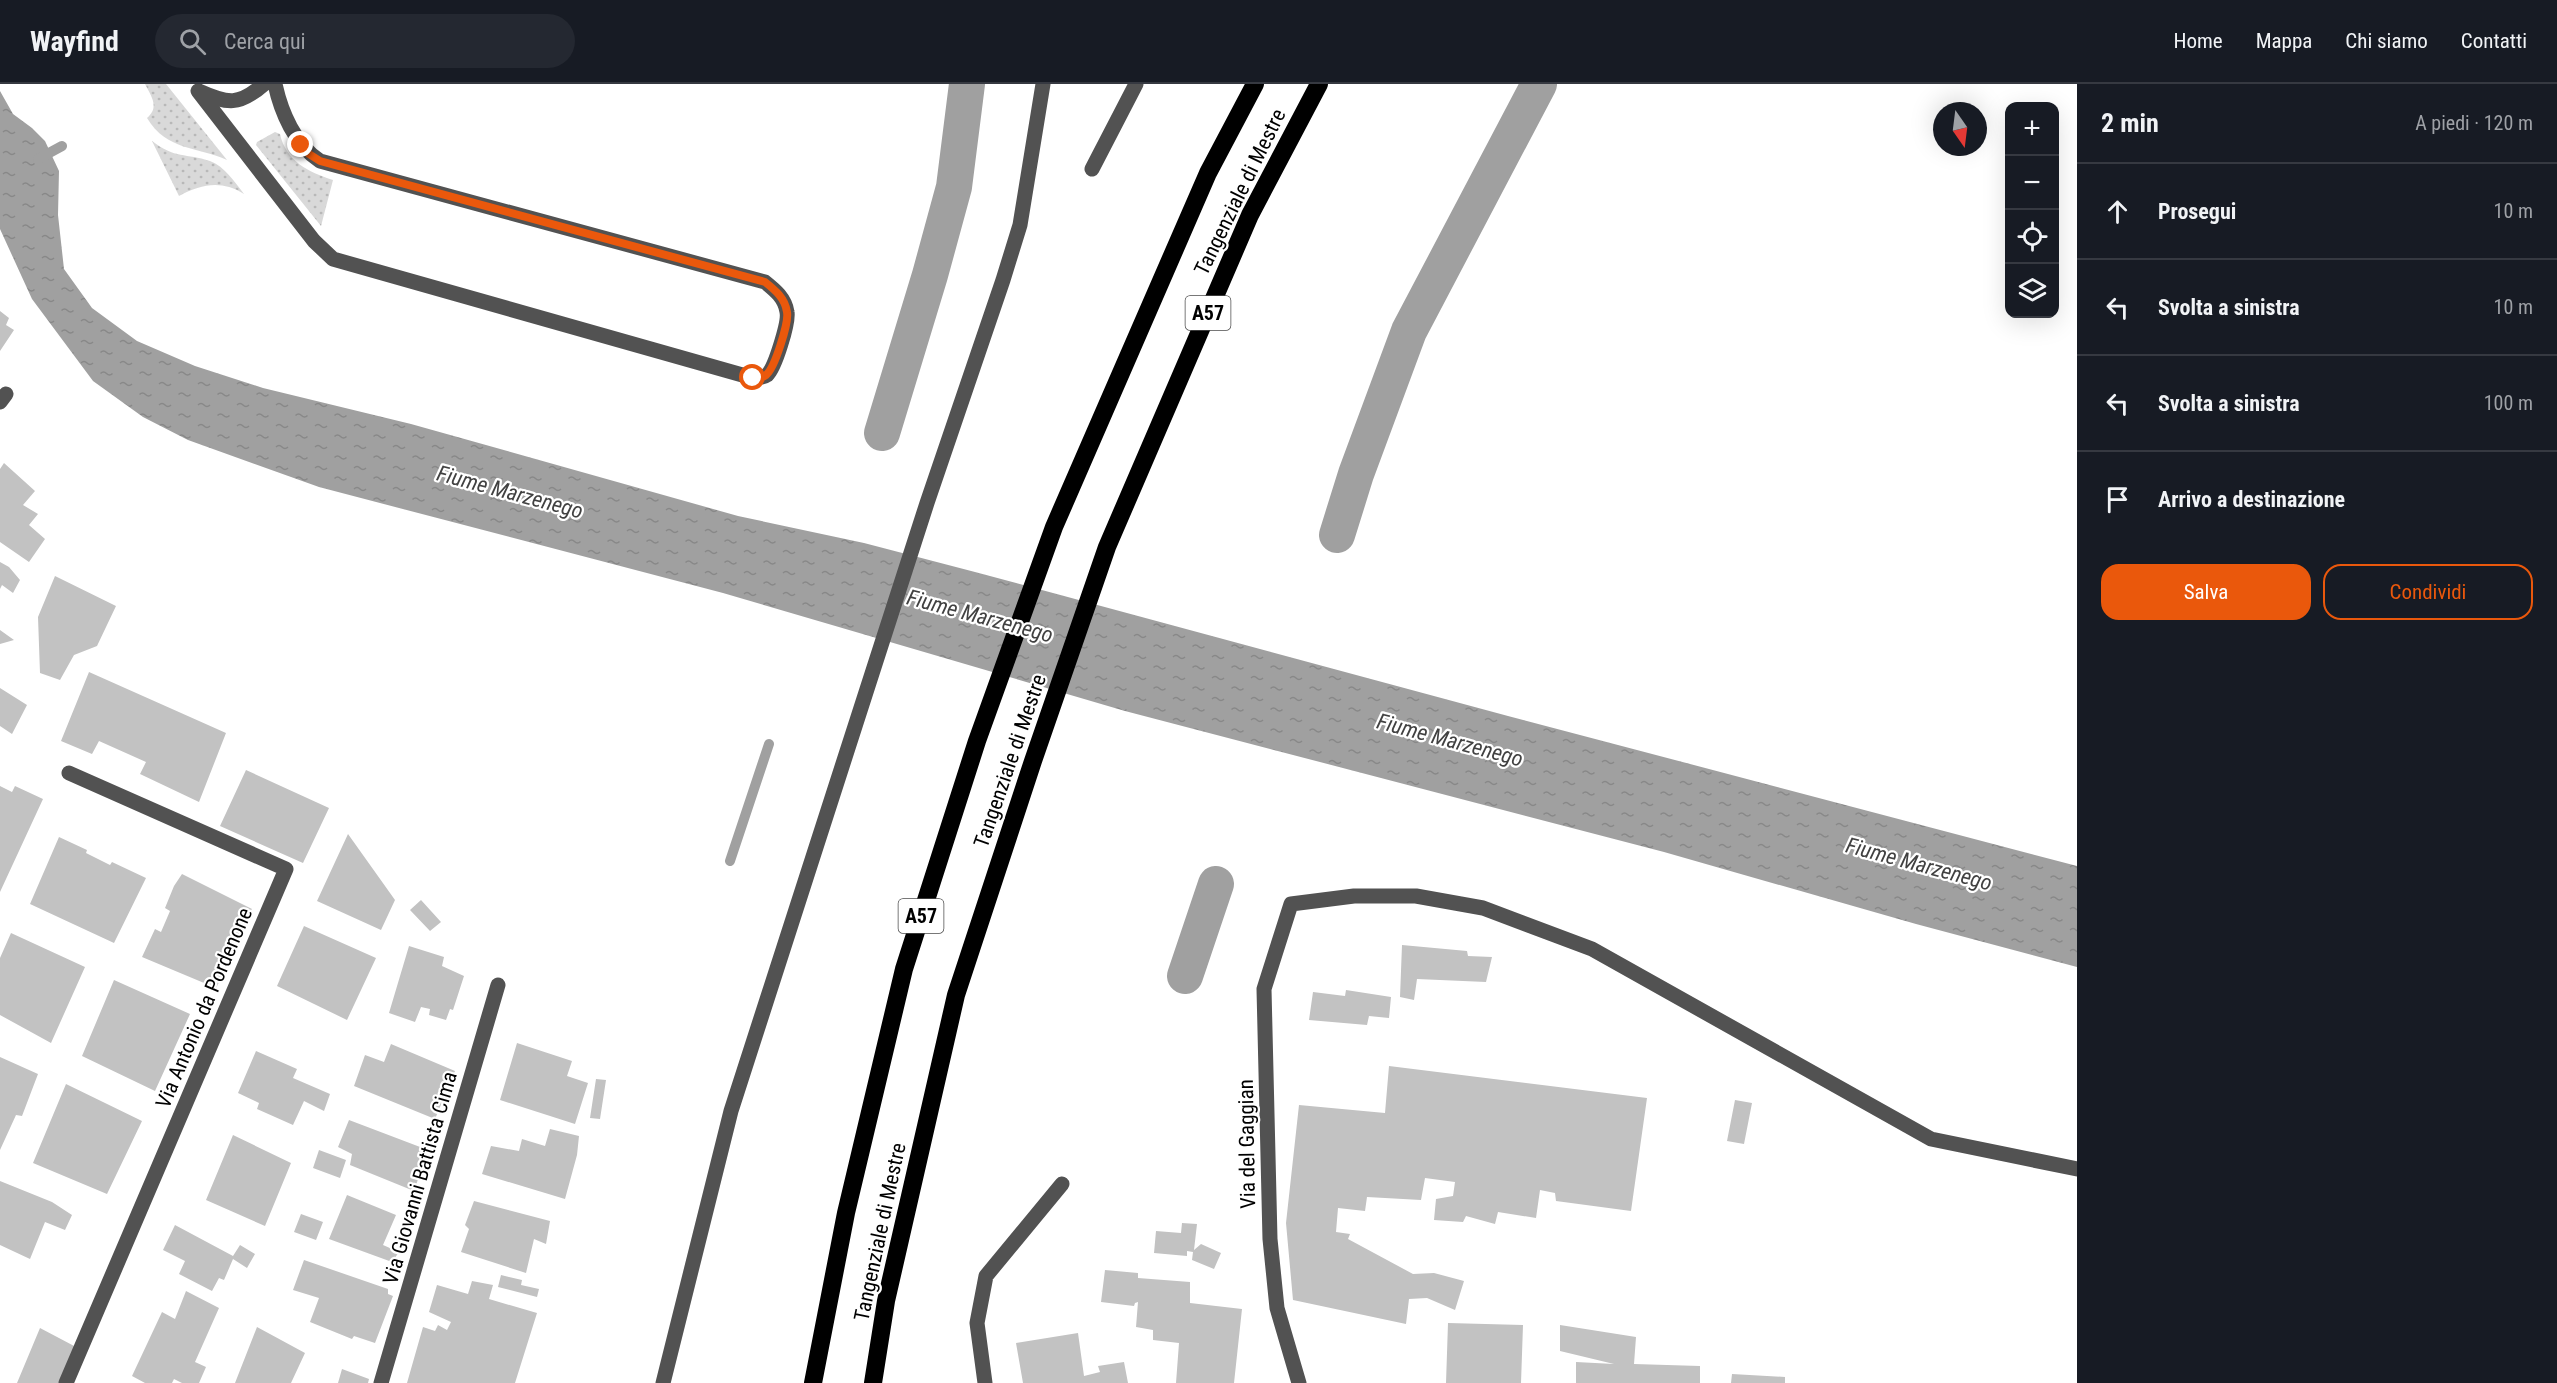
<!DOCTYPE html>
<html lang="it">
<head>
<meta charset="utf-8">
<style>
  body { margin:0; font-family:"Roboto Condensed",sans-serif; background:#242831; color:#f1f3f6 }
  .controls { position:absolute; right:18px; top:18px; display:grid; overflow:hidden; border-radius:12px; box-shadow:0 6px 24px #0002 }
  .controls button { width:54px; height:54px; display:grid; place-items:center; padding:0; border:0; border-bottom:2px solid #363941; background:#171b24; color:#f1f3f6; font:30px sans-serif }
  .compass { position:absolute; left:1933px; top:18px; width:54px; height:54px; border-radius:50%; background:#171b24; box-shadow:0 6px 24px #0002; rotate:166deg }
  .stop { position:absolute; width:18px; height:18px; margin:-14px; border:4px solid #ea580c; border-radius:50%; background:#fff }
  .stop.end { background:#ea580c; border-color:#fff; box-shadow:0 2px 6px #0008 }
  .list { margin:0; padding:0; list-style:none }
  h2 { display:flex; justify-content:space-between; align-items:center; height:78px; margin:0; padding:0 24px; font-size:26px }
  h2 small { font-size:20px; font-weight:400; color:#9ea1a6 }
  .list li { display:grid; grid-template-columns:39px 1fr auto; gap:18px; align-items:center; box-sizing:border-box; height:96px; padding:0 24px; border-top:2px solid #363941 }
  .list b { display:block; font-size:22px; white-space:nowrap }
  .list em { font-size:20px; font-style:normal; color:#9ea1a6 }
  .actions { display:flex; gap:12px; padding:18px 24px }
  .actions a { flex:1; padding:14px 0; border:2px solid #ea580c; border-radius:18px; text-align:center; font-size:21px; color:#ea580c }
  .actions .main { background:#ea580c; color:#fff }
  .icon { flex:none; width:33px; height:33px; fill:none; stroke:currentColor; stroke-width:2; stroke-linecap:round; stroke-linejoin:round }
  .map { position:relative; flex:none; width:2077px; height:1299px; overflow:hidden }
  header { display:flex; align-items:center; gap:36px; box-sizing:border-box; height:84px; padding:0 30px; background:#171b24; border-bottom:2px solid #363941 }
  header strong { font-size:28px }
  nav { display:flex; gap:33px; margin-inline-start:auto; font-size:21px }
  .search { width:420px; height:54px; background:#242831; display:flex; align-items:center; gap:15px; box-sizing:border-box; padding:0 21px; border-radius:33px; color:#9ea1a6; font-size:22px }
  main { display:flex }
  aside { flex:1; background:#171b24 }
  .map>svg:first-child { display:block }
</style>
</head>
<body>
<header>
<strong>Wayfind</strong>
<div class="search"><svg class="icon" aria-label="search" viewBox="0 0 24 24"><circle cx="10" cy="10" r="6"/><path d="M15 15l6 6"/></svg>Cerca qui</div>
<nav><a>Home</a><a>Mappa</a><a>Chi siamo</a><a>Contatti</a></nav>
</header>
<main>
<div class="map">
<svg width="2077" height="1299" viewBox="0 0 2077 1299">
  <defs>
    <pattern id="grass-dots" width="8" height="8" patternUnits="userSpaceOnUse" patternTransform="scale(1.5)"><rect width="8" height="8" fill="#d9d9d9"/><path d="M2 2h.1M6 6h.1" fill="none" stroke="#b8b8b8" stroke-width="1.8" stroke-linecap="round"/></pattern>
    <pattern id="water-ripples" width="26" height="14" patternUnits="userSpaceOnUse" patternTransform="scale(1.5)"><rect width="26" height="14" fill="#a0a0a0"/><path d="M2 4q2-2 4 0t4 0M15 11q2-2 4 0t4 0" fill="none" stroke="#888"/></pattern>
  </defs>
  <rect width="100%" height="100%" fill="#fff"/>
  <path fill="url(#grass-dots)" d="M 145,0 L 166,0 L 227,76 C 196,62 167,67 147,34 C 160,23 151,12 145,0 Z
    M 275,48 L 280,50 C 286,77 308,88 333,96 L 321,142 L 256,61 L 257,58 Z
    M 152,57 C 175,75 186,69 210,77 C 225,83 234,97 244,110 C 221,96 202,100 179,112 Z"/>
  <path fill="url(#water-ripples)" d="M 0,7 L 13,30 L 32,44 L 45,57 L 59,87 L 58,131 L 64,185 L 92,224 L 137,257 L 195,282 L 263,304 L 411,340 L 738,432 L 864,459 L 975,488 L 1508,632 L 2077,782 L 2077,883 L 1916,840 L 1664,768 L 1125,627 L 723,509 L 319,403 L 188,356 L 143,333 L 93,297 L 32,215 L 0,145 Z"/>
  <g fill="none" stroke-linecap="round" stroke-linejoin="round">
    <path stroke="#a0a0a0" stroke-width="10" d="M 38,75 L 62,62
      M 730,777 L 769,660"/>
    <path stroke="#a0a0a0" stroke-width="36" d="M 882,349 L 930,191 L 954,103 L 967,0
      M 1337,451 L 1356,390 L 1409,247 L 1539,0
      M 1185,892 L 1216,800"/>
  </g>
  <path fill="#c2c2c2" d="M 0,227 L 9,234 L 6,241 L 14,246 L 0,267 Z
    M 4,379 L 35,407 L 23,421 L 38,430 L 29,441 L 45,455 L 29,478 L 0,458 L 0,385 Z
    M 0,478 L 9,483 L 20,496 L 13,509 L 2,501 L 0,505 Z
    M 55,492 L 116,522 L 97,562 L 74,571 L 60,596 L 40,589 L 38,533 Z
    M 0,546 L 14,556 L 0,560 Z
    M 89,588 L 226,649 L 199,718 L 140,690 L 146,678 L 99,657 L 92,670 L 61,657 Z
    M 0,604 L 27,621 L 12,650 L 0,642 Z
    M 246,686 L 329,724 L 303,779 L 220,742 Z
    M 0,702 L 12,708 L 15,702 L 43,715 L 0,808 Z
    M 348,750 L 395,816 L 381,846 L 317,817 Z
    M 59,753 L 87,766 L 86,769 L 110,781 L 112,778 L 146,794 L 114,859 L 30,820 Z
    M 182,790 L 252,825 L 241,844 L 245,848 L 216,904 L 142,873 L 155,845 L 161,848 L 170,827 L 165,824 L 174,802 Z
    M 421,816 L 441,838 L 430,847 L 410,826 Z
    M 304,842 L 376,874 L 347,936 L 277,902 Z
    M 11,849 L 85,883 L 51,959 L 0,931 L 0,874 Z
    M 1402,861 L 1467,867 L 1468,872 L 1492,873 L 1486,898 L 1417,895 L 1414,916 L 1400,913 Z
    M 409,862 L 444,873 L 442,882 L 464,892 L 453,926 L 450,925 L 446,936 L 429,931 L 430,925 L 421,923 L 415,938 L 389,929 Z
    M 114,896 L 190,930 L 155,1007 L 82,972 Z
    M 1346,906 L 1391,913 L 1389,934 L 1369,932 L 1367,941 L 1309,936 L 1313,908 L 1345,912 Z
    M 517,959 L 572,977 L 567,992 L 588,999 L 575,1040 L 500,1016 Z
    M 391,960 L 455,987 L 435,1035 L 354,1002 L 365,971 L 384,978 Z
    M 256,967 L 297,985 L 293,994 L 330,1010 L 324,1027 L 304,1017 L 293,1041 L 257,1025 L 259,1019 L 238,1009 Z
    M 0,973 L 38,990 L 22,1032 L 16,1031 L 0,1066 Z
    M 1389,982 L 1647,1014 L 1631,1127 L 1556,1117 L 1555,1109 L 1540,1106 L 1536,1134 L 1498,1128 L 1495,1140 L 1466,1132 L 1463,1138 L 1434,1136 L 1436,1115 L 1453,1112 L 1455,1098 L 1425,1094 L 1421,1116 L 1367,1113 L 1365,1127 L 1338,1124 L 1336,1148 L 1350,1150 L 1348,1155 L 1413,1190 L 1434,1189 L 1464,1197 L 1455,1226 L 1427,1214 L 1409,1215 L 1406,1240 L 1293,1216 L 1286,1139 L 1299,1021 L 1385,1029 Z
    M 596,995 L 606,996 L 600,1035 L 590,1034 Z
    M 66,1000 L 142,1037 L 107,1110 L 33,1079 Z
    M 1735,1016 L 1752,1019 L 1744,1060 L 1727,1057 Z
    M 349,1036 L 428,1066 L 414,1107 L 350,1081 L 352,1070 L 338,1063 Z
    M 550,1045 L 579,1052 L 577,1071 L 565,1115 L 482,1090 L 491,1062 L 519,1067 L 522,1055 L 545,1062 Z
    M 233,1051 L 291,1079 L 265,1142 L 206,1116 Z
    M 319,1066 L 346,1076 L 340,1094 L 313,1084 Z
    M 0,1097 L 52,1118 L 72,1131 L 65,1146 L 45,1138 L 30,1175 L 0,1161 Z
    M 347,1111 L 396,1131 L 383,1161 L 399,1168 L 392,1178 L 329,1155 Z
    M 474,1117 L 550,1137 L 546,1160 L 534,1155 L 526,1189 L 461,1168 L 469,1145 L 465,1141 Z
    M 301,1130 L 323,1138 L 316,1156 L 294,1148 Z
    M 1182,1139 L 1197,1140 L 1194,1166 L 1201,1160 L 1221,1169 L 1214,1185 L 1192,1176 L 1193,1168 L 1187,1167 L 1187,1172 L 1154,1169 L 1156,1147 L 1181,1149 Z
    M 175,1141 L 233,1172 L 240,1161 L 255,1170 L 247,1184 L 233,1175 L 224,1196 L 219,1194 L 212,1207 L 179,1190 L 185,1177 L 163,1166 Z
    M 304,1176 L 388,1205 L 388,1210 L 393,1212 L 375,1259 L 354,1252 L 352,1255 L 310,1238 L 319,1214 L 293,1206 Z
    M 1105,1186 L 1138,1189 L 1138,1194 L 1190,1198 L 1190,1219 L 1242,1225 L 1234,1299 L 1176,1299 L 1179,1259 L 1153,1256 L 1153,1246 L 1136,1243 L 1138,1218 L 1135,1219 L 1134,1222 L 1101,1218 Z
    M 501,1191 L 522,1196 L 521,1201 L 539,1205 L 537,1213 L 498,1203 Z
    M 472,1197 L 493,1201 L 489,1215 L 537,1229 L 515,1299 L 407,1299 L 423,1243 L 435,1247 L 438,1241 L 447,1246 L 451,1238 L 429,1228 L 437,1201 L 468,1210 Z
    M 186,1207 L 219,1224 L 195,1278 L 206,1283 L 199,1299 L 182,1299 L 174,1295 L 172,1299 L 145,1299 L 132,1292 L 162,1228 L 175,1235 Z
    M 1448,1239 L 1523,1241 L 1521,1299 L 1446,1299 Z
    M 1560,1241 L 1636,1253 L 1634,1280 L 1700,1282 L 1700,1299 L 1576,1299 L 1576,1278 L 1614,1280 L 1560,1267 Z
    M 257,1243 L 305,1269 L 291,1299 L 235,1299 Z
    M 40,1244 L 76,1263 L 60,1299 L 17,1299 Z
    M 1078,1249 L 1084,1292 L 1100,1288 L 1098,1282 L 1124,1278 L 1128,1299 L 1023,1299 L 1016,1259 Z
    M 342,1285 L 369,1295 L 368,1299 L 338,1299 Z
    M 1732,1290 L 1785,1293 L 1785,1299 L 1731,1299 Z"/>
  <g fill="none" stroke-linecap="round" stroke-linejoin="round">
    <path stroke="#525252" stroke-width="15" d="M 198,7 L 314,157 L 333,175 L 753,294 C 758,294 763,294 767,291 C 775,284 789,238 787,228 C 785,214 775,206 765,198 L 320,77 C 295,61 281,28 275,0
      M 199,7 C 228,20 239,22 264,0
      M 1092,85 L 1136,0
      M 0,318 L 6,310
      M 66,1299 L 286,785 L 69,689
      M 381,1299 L 498,901
      M 663,1299 L 731,1027 L 927,419 L 1003,196 L 1020,141 L 1043,0
      M 985,1299 L 977,1239 L 986,1192 L 1062,1100
      M 1299,1299 L 1277,1224 L 1270,1155 L 1264,905 L 1291,820 L 1354,812 L 1416,812 L 1483,824 L 1592,865 L 1931,1055 L 2077,1085"/>
    <path stroke="#000" stroke-width="18" d="M 813,1299 L 846,1129 L 904,885 L 977,657 L 1054,443 L 1208,89 L 1255,0
      M 873,1299 L 886,1217 L 956,911 L 1033,677 L 1107,463 L 1250,131 L 1319,0"/>
  </g>
  <g fill="none" stroke-linecap="round" stroke-linejoin="round">
    <path stroke="#ea580c" stroke-width="8" d="M 301,61 L 309,70 L 320,77 L 765,198 C 775,206 785,214 787,228 C 789,238 775,284 766,291 C 762,294 758,294 753,294"/>
  </g>
  <g text-anchor="middle" dominant-baseline="central" stroke-width="4.5" stroke-linejoin="round" paint-order="stroke">
    <g fill="#fff" stroke="#4c4c4c" stroke-width="1.5">
      <rect x="1185.5" y="212" width="45" height="34" rx="4.5"/>
      <rect x="898.5" y="815" width="45" height="34" rx="4.5"/>
    </g>
    <g font-size="20" font-weight="bold" fill="#000">
      <text x="1208" y="229">A57</text>
      <text x="921" y="832">A57</text>
    </g>
    <g font-size="21" fill="#000" stroke="#fff">
      <text transform="translate(1240 108) rotate(-64)">Tangenziale di Mestre</text>
      <text transform="translate(1010 677) rotate(-71)">Tangenziale di Mestre</text>
      <text transform="translate(204 924) rotate(-67)">Via Antonio da Pordenone</text>
      <text transform="translate(1247 1060) rotate(-91)">Via del Gaggian</text>
      <text transform="translate(420 1094) rotate(-74)">Via Giovanni Battista Cima</text>
      <text transform="translate(880 1148) rotate(-78)">Tangenziale di Mestre</text>
    </g>
    <g font-size="22" font-style="italic" fill="#414141" stroke="#fff">
      <text transform="translate(510 408) rotate(15)">Fiume Marzenego</text>
      <text transform="translate(980 532) rotate(15)">Fiume Marzenego</text>
      <text transform="translate(1450 656) rotate(15)">Fiume Marzenego</text>
      <text transform="translate(1919 780) rotate(15)">Fiume Marzenego</text>
    </g>
  </g>
</svg>
<div class="controls">
<button>+</button>
<button>−</button>
<button><svg class="icon" aria-label="locate" viewBox="0 0 24 24"><circle cx="12" cy="12" r="6"/><path d="M12 2v4M12 18v4M2 12h4M18 12h4"/></svg></button>
<button><svg class="icon" aria-label="layers" viewBox="0 0 24 24"><path d="M12 4l9 5-9 5-9-5zM3 14l9 5 9-5"/></svg></button>
</div>
<svg class="compass" viewBox="-18 -18 36 36"><path d="M0-13l5 13h-10z" fill="#e53935"/><path d="M0 13l5-13h-10z" fill="#9ea1a6"/></svg>
<div class="stop" style="left:753px;top:294px"></div>
<div class="stop end" style="left:301px;top:61px"></div>
</div>
<aside>
<h2>2 min<small>A piedi · 120 m</small></h2>
<ul class="list">
<li><svg class="icon" aria-label="ahead" viewBox="0 0 24 24"><path d="M12 20V5M6 11l6-6 6 6"/></svg><div><b>Prosegui</b></div><em>10 m</em></li>
<li><svg class="icon" aria-label="left" viewBox="0 0 24 24"><path d="M17 20v-9H6M10 6l-5 5 5 5"/></svg><div><b>Svolta a sinistra</b></div><em>10 m</em></li>
<li><svg class="icon" aria-label="left" viewBox="0 0 24 24"><path d="M17 20v-9H6M10 6l-5 5 5 5"/></svg><div><b>Svolta a sinistra</b></div><em>100 m</em></li>
<li><svg class="icon" aria-label="arrive" viewBox="0 0 24 24"><path d="M6 21V4h12l-3 4 3 4H6"/></svg><div><b>Arrivo a destinazione</b></div></li>
</ul>
<div class="actions"><a class="main">Salva</a><a>Condividi</a></div>
</aside>
</main>
</body>
</html>
